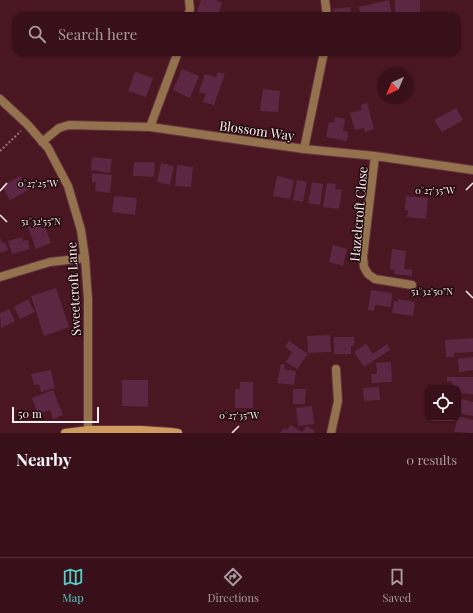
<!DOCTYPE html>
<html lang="en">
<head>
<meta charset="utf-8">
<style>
  body { margin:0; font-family:"Playfair Display",serif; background:#3f1923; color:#f1f3f6 }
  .controls { position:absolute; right:12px; bottom:12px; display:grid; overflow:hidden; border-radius:8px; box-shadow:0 1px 3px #0004 }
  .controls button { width:36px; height:36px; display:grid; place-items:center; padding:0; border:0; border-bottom:1px solid #523039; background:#38101a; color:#f1f3f6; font:20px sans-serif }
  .compass { position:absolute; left:377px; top:68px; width:36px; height:36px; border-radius:50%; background:#38101a; box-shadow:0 1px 3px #0004; rotate:224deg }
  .scale { position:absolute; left:12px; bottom:10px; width:87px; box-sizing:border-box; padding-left:4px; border:2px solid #fdeff0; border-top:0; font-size:11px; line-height:14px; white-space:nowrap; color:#fdeff0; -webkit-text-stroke:3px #220b0f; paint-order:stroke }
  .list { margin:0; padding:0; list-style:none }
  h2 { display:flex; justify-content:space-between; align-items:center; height:52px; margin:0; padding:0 16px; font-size:17px }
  h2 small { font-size:13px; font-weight:400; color:#ab9da2 }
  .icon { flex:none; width:22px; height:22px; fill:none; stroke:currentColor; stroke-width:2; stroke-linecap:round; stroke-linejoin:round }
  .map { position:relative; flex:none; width:473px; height:433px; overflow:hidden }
  .search { position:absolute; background:#38101a; box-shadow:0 1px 3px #0004; left:12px; right:12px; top:12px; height:44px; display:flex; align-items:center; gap:10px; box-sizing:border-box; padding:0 14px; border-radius:12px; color:#ab9da2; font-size:15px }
  .sheet { height:124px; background:#38101a }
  nav { display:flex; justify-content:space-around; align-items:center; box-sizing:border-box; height:56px; border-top:1px solid #523039; background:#38101a; font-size:11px; color:#ab9da2 }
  nav a { display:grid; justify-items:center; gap:2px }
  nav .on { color:#55cec6 }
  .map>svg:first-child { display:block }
</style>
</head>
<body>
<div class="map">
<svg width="473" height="433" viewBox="0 0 473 433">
  <rect width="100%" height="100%" fill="#4a1622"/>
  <path fill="#5d2743" d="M 201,0 L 215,0 L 222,3 L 218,16 L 195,16 Z
    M 389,0 L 392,15 L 386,16 L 361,16 L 359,7 Z
    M 395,0 L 420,0 L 420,14 L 395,15 Z
    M 350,7 L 351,16 L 334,16 L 333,9 Z
    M 182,69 L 199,76 L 190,98 L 173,90 Z
    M 135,72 L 153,78 L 146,97 L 128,91 Z
    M 218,72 L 225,74 L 214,105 L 203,102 L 206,94 L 199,92 L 205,74 L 216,77 Z
    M 263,89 L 280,91 L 278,112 L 260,111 Z
    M 367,103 L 374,129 L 365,132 L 364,128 L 355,130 L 350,113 L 362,110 L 361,105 Z
    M 456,108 L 463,120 L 442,132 L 434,120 Z
    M 335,117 L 345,119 L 343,131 L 348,132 L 347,141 L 326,137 L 329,122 L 334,123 Z
    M 92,157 L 112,159 L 110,173 L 91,170 Z
    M 134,162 L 155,162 L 154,177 L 133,176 Z
    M 161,163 L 174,166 L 170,185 L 157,182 Z
    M 177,165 L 193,167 L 191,187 L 175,186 Z
    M 92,173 L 112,175 L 110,193 L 95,191 L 96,182 L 92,182 Z
    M 20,176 L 24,183 L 28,181 L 32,188 L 10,200 L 2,186 Z
    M 277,176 L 294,180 L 290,199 L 273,196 Z
    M 297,180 L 307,182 L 303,202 L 293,200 Z
    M 312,182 L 323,184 L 320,205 L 308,203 Z
    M 327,183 L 336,184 L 335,189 L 342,190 L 339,209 L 323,207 Z
    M 114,196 L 137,198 L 135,215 L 112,212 Z
    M 406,196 L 428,198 L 426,219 L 407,217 L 408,210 L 405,210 Z
    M 43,221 L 51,243 L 36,249 L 28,227 Z
    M 22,237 L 23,241 L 28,240 L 30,249 L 12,254 L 8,241 Z
    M 0,238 L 2,243 L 5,242 L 8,250 L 0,253 Z
    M 333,245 L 347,249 L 343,266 L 329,262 Z
    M 392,249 L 406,251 L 404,269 L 412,270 L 412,276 L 394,274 L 395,270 L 390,269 Z
    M 56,288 L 69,327 L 44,336 L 31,296 Z
    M 371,290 L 392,293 L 391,307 L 375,305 L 374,311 L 368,310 Z
    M 28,299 L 35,312 L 20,319 L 14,307 Z
    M 398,299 L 415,302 L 413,316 L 392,313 L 394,301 L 398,302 Z
    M 9,309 L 15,321 L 1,328 L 0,313 Z
    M 330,335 L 331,352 L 308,353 L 307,336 Z
    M 334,337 L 354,337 L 354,346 L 351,346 L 351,354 L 334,354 Z
    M 473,338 L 473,352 L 454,353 L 454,357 L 446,357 L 445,340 Z
    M 289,341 L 308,354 L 297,369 L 286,362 L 292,352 L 285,347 Z
    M 366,344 L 373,354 L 387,344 L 390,350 L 364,367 L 354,352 Z
    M 473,357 L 473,370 L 459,372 L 458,359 Z
    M 391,362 L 392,382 L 372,383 L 371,374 L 377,374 L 376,363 Z
    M 281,364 L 285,364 L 284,369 L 296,371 L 294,385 L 277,383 Z
    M 51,370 L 55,388 L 41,392 L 39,384 L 34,385 L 31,374 Z
    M 447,377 L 473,377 L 473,394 L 458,393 L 458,388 L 452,388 L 452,381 L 447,381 Z
    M 122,380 L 148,380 L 148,407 L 122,406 Z
    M 240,382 L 253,382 L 253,408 L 235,408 L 235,389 L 240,389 Z
    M 379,387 L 380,400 L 364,401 L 363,388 Z
    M 293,389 L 306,389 L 305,404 L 293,404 Z
    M 53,390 L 63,415 L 53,419 L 50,410 L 38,414 L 32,398 Z
    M 458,398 L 473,402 L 473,416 L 458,413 Z
    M 312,406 L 314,424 L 298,426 L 296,408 Z
    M 458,416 L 473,420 L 473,433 L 454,432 Z
    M 291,425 L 302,432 L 307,426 L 315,431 L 314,433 L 280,433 L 284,428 L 287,430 Z"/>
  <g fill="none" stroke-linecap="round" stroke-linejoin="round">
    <defs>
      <path id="street" d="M 325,0 L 327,16
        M 188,16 L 190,9 L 189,0
        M 0,99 L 27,124 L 48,148 L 68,186 L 81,230 L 85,258 L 88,299 L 88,433
        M 150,127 L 178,52
        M 42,142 L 59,128 L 69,125 L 150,127 L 304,149 L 375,156 L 473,170
        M 304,149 L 324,52
        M 375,156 L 363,257 L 364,267 L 368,274 L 375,279 L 412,285
        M 0,277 L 50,262 L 85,258
        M 331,433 L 338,401 L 336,369"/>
      <path id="secondary" d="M 65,433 L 89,430 L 141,430 L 171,432 L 178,433"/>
    </defs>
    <use href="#street" stroke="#63343f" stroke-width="10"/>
    <use href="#secondary" stroke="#63343f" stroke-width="10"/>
    <path stroke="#957179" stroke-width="2" stroke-dasharray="2 2" stroke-linecap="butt" d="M 0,151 L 21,131"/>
    <use href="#street" stroke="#93724d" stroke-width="8"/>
    <use href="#secondary" stroke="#cf9b5e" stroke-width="8"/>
  </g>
  <path fill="none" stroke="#fdeff0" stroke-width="1.5" d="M 466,190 L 473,183M 0,191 L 7,183M 0,215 L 7,222M 466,291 L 473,298M 232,433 L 239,426"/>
  <g text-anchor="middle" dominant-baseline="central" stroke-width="3" stroke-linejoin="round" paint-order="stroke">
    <g font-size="13" fill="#fdeff0" stroke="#220b0f">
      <text transform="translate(257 130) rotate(8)">Blossom Way</text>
      <text transform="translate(358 214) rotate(-85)">Hazelcroft Close</text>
      <text transform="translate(73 289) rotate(-93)">Sweetcroft Lane</text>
    </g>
  </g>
  <g font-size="10" text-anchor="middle" fill="#fdeff0" stroke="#220b0f" stroke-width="3" stroke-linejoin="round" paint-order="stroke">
    <text x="38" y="187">0°27'25"W</text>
    <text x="435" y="194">0°27'35"W</text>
    <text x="41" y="225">51°32'55"N</text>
    <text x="432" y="295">51°32'50"N</text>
    <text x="239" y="419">0°27'35"W</text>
  </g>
</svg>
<div class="controls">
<button><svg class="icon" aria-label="locate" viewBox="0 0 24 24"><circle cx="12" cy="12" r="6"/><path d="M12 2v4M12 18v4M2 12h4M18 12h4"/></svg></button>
</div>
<svg class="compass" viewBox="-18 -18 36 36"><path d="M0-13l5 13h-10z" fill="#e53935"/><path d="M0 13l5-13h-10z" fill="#ab9da2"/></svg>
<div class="scale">50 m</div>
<div class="search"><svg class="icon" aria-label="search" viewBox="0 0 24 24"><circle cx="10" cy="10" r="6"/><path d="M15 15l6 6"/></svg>Search here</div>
</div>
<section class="sheet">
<h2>Nearby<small>0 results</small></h2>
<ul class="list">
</ul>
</section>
<nav>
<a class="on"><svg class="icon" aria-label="map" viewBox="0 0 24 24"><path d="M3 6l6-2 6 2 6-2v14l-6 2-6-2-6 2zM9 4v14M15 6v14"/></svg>Map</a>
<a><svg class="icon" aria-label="directions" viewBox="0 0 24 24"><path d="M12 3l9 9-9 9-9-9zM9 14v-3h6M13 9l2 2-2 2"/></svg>Directions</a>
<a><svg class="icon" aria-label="saved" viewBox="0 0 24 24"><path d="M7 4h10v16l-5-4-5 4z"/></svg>Saved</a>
</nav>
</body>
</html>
